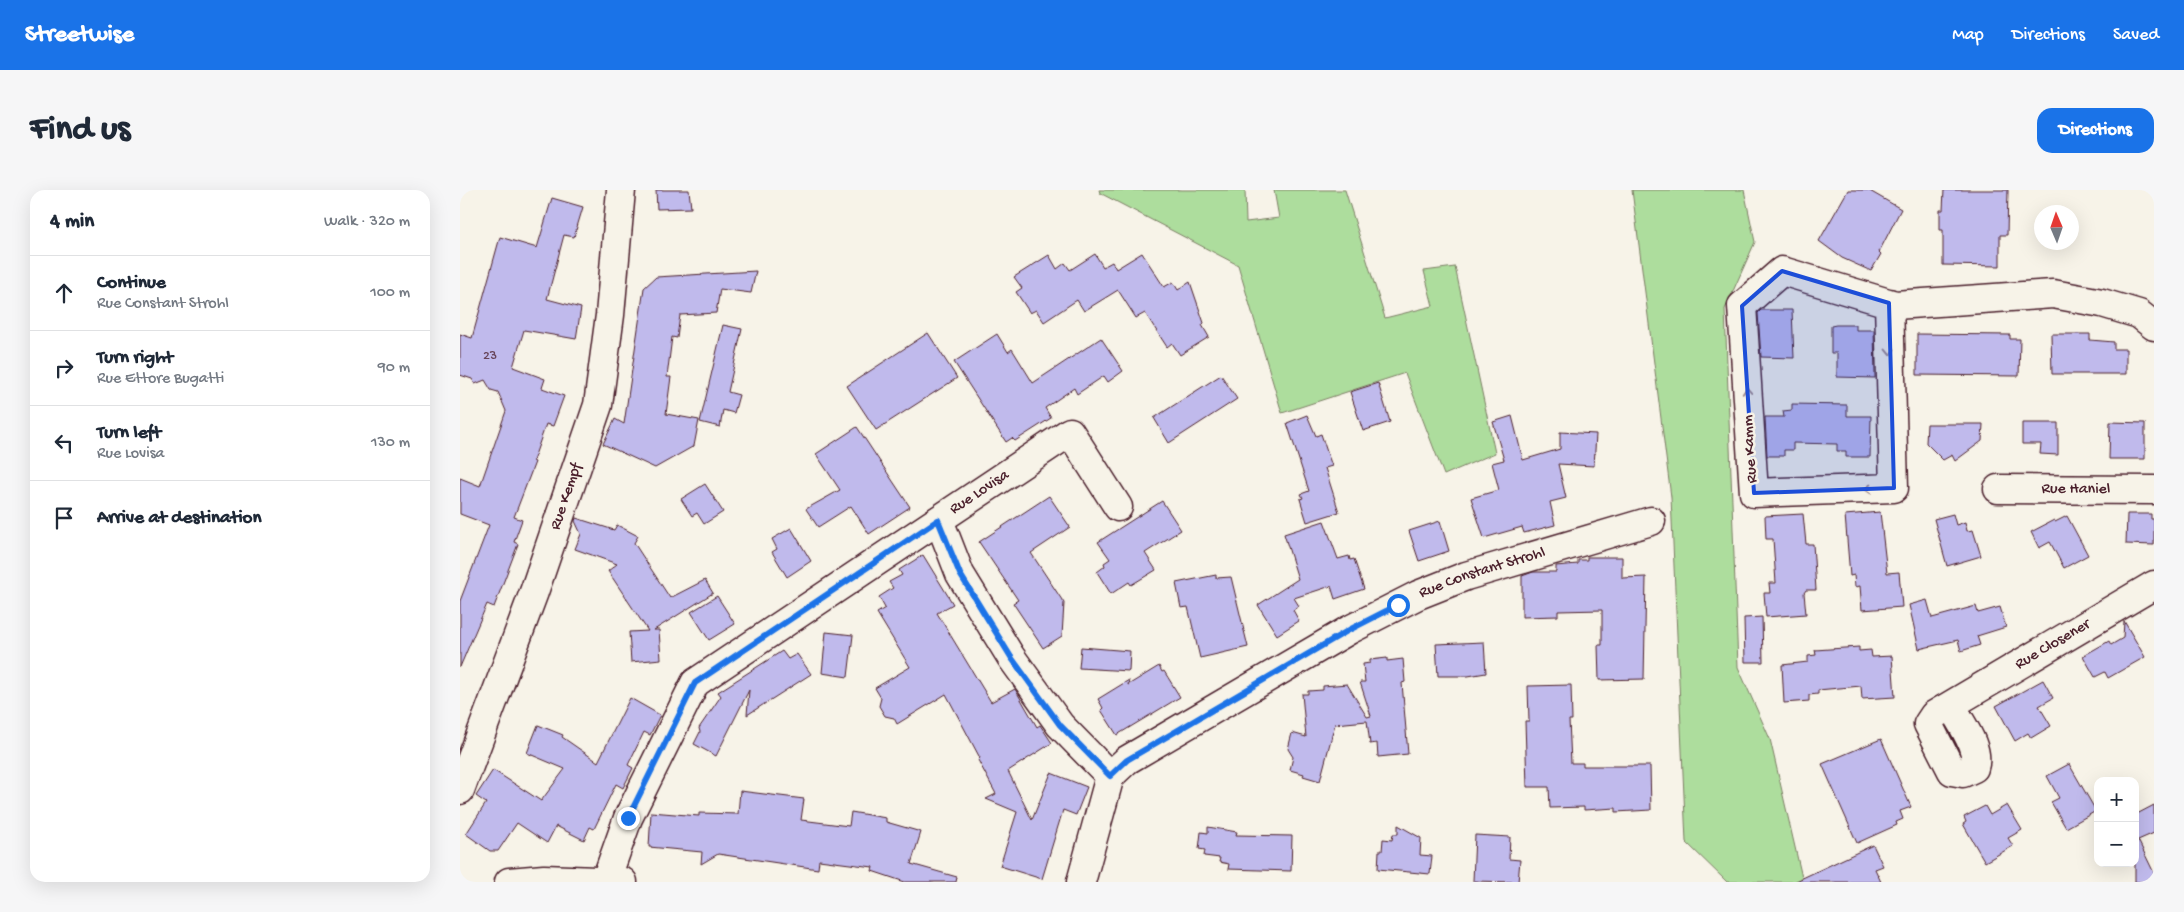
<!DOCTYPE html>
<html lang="en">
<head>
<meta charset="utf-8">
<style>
  body { margin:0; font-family:"Gochi Hand",sans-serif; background:#f6f6f7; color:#1f2937 }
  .controls { position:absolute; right:15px; bottom:15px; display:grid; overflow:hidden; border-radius:10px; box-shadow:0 5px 20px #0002 }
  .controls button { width:45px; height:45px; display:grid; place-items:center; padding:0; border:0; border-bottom:1px solid #e0e1e3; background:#fff; color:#1f2937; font:25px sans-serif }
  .compass { position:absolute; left:1574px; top:15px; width:45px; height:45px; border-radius:50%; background:#fff; box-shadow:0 5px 20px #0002; rotate:358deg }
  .stop { position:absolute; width:15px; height:15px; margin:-11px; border:4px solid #1a73e8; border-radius:50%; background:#fff }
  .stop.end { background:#1a73e8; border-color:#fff; box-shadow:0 1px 5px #0008 }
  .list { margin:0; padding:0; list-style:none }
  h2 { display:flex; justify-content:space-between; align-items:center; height:65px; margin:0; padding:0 20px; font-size:21px }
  h2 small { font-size:16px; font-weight:400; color:#747a83 }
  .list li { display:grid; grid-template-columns:32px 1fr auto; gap:15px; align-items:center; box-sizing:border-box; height:75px; padding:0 20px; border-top:1px solid #e0e1e3 }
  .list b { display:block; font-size:19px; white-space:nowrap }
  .list p { margin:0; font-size:16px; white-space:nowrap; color:#747a83 }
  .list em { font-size:16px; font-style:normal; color:#747a83 }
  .icon { flex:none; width:28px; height:28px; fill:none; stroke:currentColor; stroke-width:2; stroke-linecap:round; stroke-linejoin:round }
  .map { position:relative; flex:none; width:1694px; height:692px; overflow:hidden; border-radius:15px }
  header { display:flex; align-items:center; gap:30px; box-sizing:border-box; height:70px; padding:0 25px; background:#1a73e8; color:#fff }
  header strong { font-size:24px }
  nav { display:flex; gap:28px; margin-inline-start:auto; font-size:18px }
  .intro { display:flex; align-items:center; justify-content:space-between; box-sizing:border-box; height:120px; padding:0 30px }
  h1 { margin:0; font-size:35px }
  .button { padding:12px 22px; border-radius:15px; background:#1a73e8; color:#fff; font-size:18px; font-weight:700 }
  main { display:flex; gap:30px; padding:0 30px }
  aside { flex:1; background:#fff; border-radius:15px; box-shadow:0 5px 20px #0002 }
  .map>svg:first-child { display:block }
</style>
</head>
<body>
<header>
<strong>Streetwise</strong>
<nav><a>Map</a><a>Directions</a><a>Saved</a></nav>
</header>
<div class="intro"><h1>Find us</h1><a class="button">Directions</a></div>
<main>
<aside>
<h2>4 min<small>Walk · 320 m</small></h2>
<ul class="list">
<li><svg class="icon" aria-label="ahead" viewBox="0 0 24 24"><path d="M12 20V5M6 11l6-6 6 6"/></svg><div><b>Continue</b><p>Rue Constant Strohl</p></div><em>100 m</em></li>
<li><svg class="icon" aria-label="right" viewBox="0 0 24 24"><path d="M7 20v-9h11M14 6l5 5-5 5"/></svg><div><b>Turn right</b><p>Rue Ettore Bugatti</p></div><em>90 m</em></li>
<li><svg class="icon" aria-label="left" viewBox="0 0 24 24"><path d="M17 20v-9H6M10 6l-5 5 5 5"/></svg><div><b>Turn left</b><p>Rue Lovisa</p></div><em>130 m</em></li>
<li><svg class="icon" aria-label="arrive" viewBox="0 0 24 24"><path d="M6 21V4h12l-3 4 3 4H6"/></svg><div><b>Arrive at destination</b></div></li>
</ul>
</aside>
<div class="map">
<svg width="1694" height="692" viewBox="0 0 1694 692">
  <rect width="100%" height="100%" fill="#f7f3e8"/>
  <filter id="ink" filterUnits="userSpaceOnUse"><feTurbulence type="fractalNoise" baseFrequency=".02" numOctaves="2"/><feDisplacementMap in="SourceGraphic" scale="10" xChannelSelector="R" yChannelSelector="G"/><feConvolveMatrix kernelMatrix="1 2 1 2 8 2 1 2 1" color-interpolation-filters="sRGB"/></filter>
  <g filter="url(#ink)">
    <path fill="#addd9d" stroke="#7c7e64" d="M 639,0 L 785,0 L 786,32 L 819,28 L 814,0 L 885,0 L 925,128 L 973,116 L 964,81 L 995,77 L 1035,263 L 984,285 L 945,183 L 822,223 L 778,75 L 640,3 Z
      M 1172,0 L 1284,0 L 1295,52 L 1265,119 L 1278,477 L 1310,549 L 1343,692 L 1267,692 L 1226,652 L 1211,307 Z"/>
    <path fill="#c0baec" stroke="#4a1f2b" d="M 196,0 L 229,0 L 231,18 L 197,19 Z
      M 1388,0 L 1408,0 L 1441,19 L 1419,62 L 1421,64 L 1411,81 L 1382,68 L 1359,51 Z
      M 1484,0 L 1548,0 L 1547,45 L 1540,45 L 1540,76 L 1483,75 L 1483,40 L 1480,40 L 1480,20 L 1483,20 Z
      M 92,8 L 123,17 L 114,47 L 104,45 L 87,109 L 121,118 L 116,149 L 64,140 L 53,177 L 85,189 L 82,198 L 104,206 L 93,236 L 86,234 L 73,271 L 75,272 L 54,327 L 62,330 L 54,352 L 58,354 L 34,417 L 27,414 L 0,477 L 0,411 L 29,335 L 0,324 L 0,288 L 20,296 L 46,221 L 38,202 L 31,200 L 25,190 L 15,194 L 12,189 L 0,185 L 0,144 L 12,148 L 40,47 L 77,58 Z
      M 682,63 L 704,97 L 713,92 L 718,100 L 730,92 L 744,133 L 742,135 L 749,147 L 720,165 L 712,153 L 707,157 L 685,123 L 676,128 L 658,100 L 624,121 L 617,110 L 584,132 L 576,120 L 570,123 L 556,102 L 562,98 L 554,87 L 589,65 L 597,79 L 605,73 L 610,80 L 635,64 L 643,77 L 652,72 L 656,79 Z
      M 296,81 L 291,103 L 260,99 L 256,123 L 220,125 L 217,148 L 212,147 L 207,187 L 211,187 L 206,224 L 239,230 L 234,256 L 195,278 L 143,254 L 155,229 L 164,234 L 184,98 L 196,87 Z
      M 1301,120 L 1332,120 L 1334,168 L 1301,167 L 1298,123 Z
      M 263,135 L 282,139 L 268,202 L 279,205 L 274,223 L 263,220 L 260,237 L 240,232 Z
      M 1376,135 L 1396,135 L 1396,140 L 1414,140 L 1415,188 L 1377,187 L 1377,163 L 1371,163 L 1371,136 Z
      M 468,143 L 497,188 L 416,240 L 387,196 Z
      M 537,144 L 548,162 L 552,159 L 573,193 L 641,148 L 663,181 L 648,192 L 644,186 L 617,204 L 614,198 L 585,218 L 591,228 L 555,251 L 552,248 L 546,252 L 494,172 Z
      M 1457,144 L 1550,145 L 1550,149 L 1560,149 L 1559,186 L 1457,185 Z
      M 1591,144 L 1630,144 L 1630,150 L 1654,152 L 1654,159 L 1666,159 L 1666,184 L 1592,184 Z
      M 761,185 L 777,209 L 709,253 L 694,228 Z
      M 918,193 L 930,232 L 903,241 L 890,202 Z
      M 1332,214 L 1387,215 L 1387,226 L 1411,226 L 1410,267 L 1386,267 L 1386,261 L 1377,261 L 1377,254 L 1333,253 L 1333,260 L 1324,260 L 1324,266 L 1307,266 L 1305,227 L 1324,227 L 1323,221 L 1332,220 Z
      M 847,225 L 856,246 L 861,244 L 868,265 L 872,276 L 865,278 L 879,322 L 847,332 L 840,309 L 843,308 L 841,304 L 849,301 L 827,233 Z
      M 1052,226 L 1063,270 L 1100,259 L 1100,242 L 1136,244 L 1134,276 L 1098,274 L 1106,308 L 1090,312 L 1095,335 L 1064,343 L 1062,337 L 1024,348 L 1011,308 L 1039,300 L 1032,273 L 1044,270 L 1033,232 Z
      M 1650,232 L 1685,233 L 1685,269 L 1649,269 Z
      M 1562,233 L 1598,233 L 1598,265 L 1580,264 L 1581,254 L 1562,254 Z
      M 1467,234 L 1523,234 L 1522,251 L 1495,271 L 1492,265 L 1483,270 L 1466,253 Z
      M 397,237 L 450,317 L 409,344 L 391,316 L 358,337 L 346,319 L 380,300 L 356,264 Z
      M 245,294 L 263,322 L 244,334 L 237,323 L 232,326 L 221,309 Z
      M 589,306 L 610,337 L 571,363 L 604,413 L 602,446 L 583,458 L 553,413 L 558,410 L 519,352 Z
      M 702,311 L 721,340 L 685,363 L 696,380 L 671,395 L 669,392 L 651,404 L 637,382 L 645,376 L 644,373 L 650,369 L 638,352 Z
      M 1420,322 L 1427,383 L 1439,382 L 1442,417 L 1402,420 L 1400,396 L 1395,397 L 1394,385 L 1390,386 L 1385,325 Z
      M 1343,324 L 1346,354 L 1353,354 L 1356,400 L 1346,400 L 1344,403 L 1346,424 L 1306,427 L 1304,403 L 1310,403 L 1309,393 L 1316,393 L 1313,349 L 1306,349 L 1305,326 Z
      M 1493,324 L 1496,335 L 1505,332 L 1507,341 L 1513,340 L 1521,366 L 1487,376 L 1474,329 Z
      M 1667,324 L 1691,324 L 1691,329 L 1694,329 L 1694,355 L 1666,354 Z
      M 1607,326 L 1628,365 L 1604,378 L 1590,352 L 1579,358 L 1571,342 L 1594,330 L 1595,332 Z
      M 116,328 L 154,340 L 157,335 L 178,346 L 174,353 L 210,408 L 245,390 L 253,403 L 194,440 L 199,440 L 201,469 L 171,472 L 169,442 L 188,441 L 148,381 L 157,374 L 115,359 L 121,344 L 115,331 Z
      M 864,331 L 878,369 L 889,366 L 890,370 L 894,369 L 904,399 L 875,409 L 871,396 L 834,408 L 839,416 L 833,420 L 839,431 L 817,445 L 798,415 L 838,389 L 824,344 Z
      M 980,331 L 989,361 L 959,371 L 949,341 Z
      M 331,338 L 351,371 L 327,387 L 312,362 L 317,359 L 312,349 Z
      M 463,365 L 493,414 L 477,423 L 531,512 L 555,499 L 577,537 L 580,535 L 592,553 L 548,581 L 572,630 L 591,583 L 627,597 L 616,625 L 603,620 L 582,689 L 540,676 L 557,622 L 526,609 L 536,604 L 518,570 L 520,568 L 486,504 L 437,534 L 434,528 L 425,526 L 419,516 L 421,508 L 415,498 L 450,477 L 417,423 L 425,418 L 419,407 L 433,398 L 429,392 L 442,385 L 439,380 Z
      M 1127,367 L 1162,367 L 1162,388 L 1186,387 L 1184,489 L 1139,490 L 1138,455 L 1142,455 L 1142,420 L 1098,421 L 1098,426 L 1062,427 L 1062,386 L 1073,382 L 1096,382 L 1096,376 L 1118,374 L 1118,370 L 1127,370 Z
      M 756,385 L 756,388 L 771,387 L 788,457 L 740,468 L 728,417 L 721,418 L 716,393 Z
      M 257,406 L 275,434 L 249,450 L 231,422 Z
      M 1467,410 L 1472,428 L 1516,416 L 1518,423 L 1540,417 L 1546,437 L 1517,446 L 1520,455 L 1501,461 L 1498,450 L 1459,459 L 1449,415 Z
      M 1302,427 L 1303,472 L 1285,472 L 1284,428 Z
      M 1664,431 L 1685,467 L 1648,488 L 1645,482 L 1635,487 L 1623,466 L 1649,451 L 1651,455 L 1663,448 Z
      M 366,442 L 393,445 L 388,487 L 362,483 Z
      M 1024,452 L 1026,483 L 1008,486 L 978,486 L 976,454 Z
      M 621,457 L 670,461 L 669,481 L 619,478 Z
      M 1399,457 L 1399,461 L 1411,460 L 1412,467 L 1432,466 L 1435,507 L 1402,509 L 1401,496 L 1358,500 L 1358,504 L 1349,505 L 1349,511 L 1324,513 L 1322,475 L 1348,472 L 1348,466 L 1356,465 L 1355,460 Z
      M 322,461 L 328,469 L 337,464 L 351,484 L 287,525 L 289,500 L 256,566 L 234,554 L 240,542 L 239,538 L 261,506 L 258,502 Z
      M 927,468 L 927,471 L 943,469 L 945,492 L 942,493 L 948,564 L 918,567 L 917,553 L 910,554 L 907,531 L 875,534 L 860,591 L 843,586 L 844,584 L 830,580 L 833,567 L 828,559 L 832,543 L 846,547 L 842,504 L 848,504 L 848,501 L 863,500 L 863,496 L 887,494 L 907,527 L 911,526 L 900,492 L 905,492 L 903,474 L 910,473 L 910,470 Z
      M 699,476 L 702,482 L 704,481 L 720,507 L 657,545 L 641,520 L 643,518 L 638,509 L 669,490 L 668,495 Z
      M 1583,490 L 1593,508 L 1579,516 L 1591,536 L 1571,548 L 1568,543 L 1555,551 L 1536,516 Z
      M 1111,495 L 1112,530 L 1109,530 L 1111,573 L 1123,573 L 1123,576 L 1190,576 L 1191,620 L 1156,622 L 1156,618 L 1124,620 L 1124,617 L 1090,618 L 1089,597 L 1067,597 L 1065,531 L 1069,531 L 1068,496 Z
      M 170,508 L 200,525 L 190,545 L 184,542 L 168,575 L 173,578 L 163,598 L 156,594 L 134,639 L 130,637 L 124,650 L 96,636 L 87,653 L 57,633 L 38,661 L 30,661 L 6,644 L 26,613 L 16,606 L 33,580 L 81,611 L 105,579 L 67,563 L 78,535 L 103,545 L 102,547 L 138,572 Z
      M 1421,549 L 1451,617 L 1440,621 L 1443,629 L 1436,632 L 1437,635 L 1397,653 L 1362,574 Z
      M 1609,574 L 1636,621 L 1606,638 L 1591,612 L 1599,608 L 1587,586 Z
      M 280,601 L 344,609 L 341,630 L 389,636 L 391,622 L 426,628 L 426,632 L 461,642 L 451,674 L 497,687 L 496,692 L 445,692 L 412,681 L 413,677 L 359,670 L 358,679 L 258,664 L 241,674 L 242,662 L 189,657 L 191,622 L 239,626 L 239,623 L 278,624 Z
      M 1547,615 L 1562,640 L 1548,648 L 1553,656 L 1525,672 L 1503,634 L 1506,632 L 1504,627 L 1525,616 L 1530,625 Z
      M 1694,615 L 1694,643 L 1678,650 L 1694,683 L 1694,692 L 1675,692 L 1675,625 Z
      M 938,635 L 961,648 L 960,665 L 972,666 L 970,684 L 918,679 L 919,661 L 922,661 L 923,649 L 932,650 L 933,644 L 938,644 Z
      M 748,637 L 777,642 L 776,645 L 832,646 L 831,681 L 768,679 L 769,674 L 759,672 L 760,668 L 744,666 L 745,660 L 739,659 L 741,642 L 748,643 Z
      M 1015,645 L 1050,647 L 1049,669 L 1060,670 L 1058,692 L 1013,691 Z
      M 1413,655 L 1423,676 L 1415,679 L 1421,692 L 1334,692 Z"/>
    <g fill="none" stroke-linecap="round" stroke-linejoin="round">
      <defs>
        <g id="minor">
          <path d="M 1429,113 L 1434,298 L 1294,303 L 1282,116 L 1322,81 L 1435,115 L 1593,104 L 1642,113 L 1679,124 L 1694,136"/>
          <path id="s1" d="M 1538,299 L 1694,300"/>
          <path d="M 479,330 L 500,384 L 551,467 L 600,535 L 650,586"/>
          <path id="s2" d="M 1491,515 C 1500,533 1521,558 1514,578 L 1503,583 L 1492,581 L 1468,534 L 1474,525 L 1694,395"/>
          <path id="s3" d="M 0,600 L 74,402 L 138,215 L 150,125 L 161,0"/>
          <path id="s4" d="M 146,690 L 168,628 L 235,493 L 610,242 L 658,317"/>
          <path d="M 49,692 L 84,689 L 163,692"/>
          <path id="s5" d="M 621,692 L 650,586 L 667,570 L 889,440 L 958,405 L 1006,386 L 1191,331"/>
        </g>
      </defs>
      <use href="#minor" stroke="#4a1f2b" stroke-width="31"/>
      <use href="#minor" stroke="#f7f3e8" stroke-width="28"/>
    </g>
    <defs><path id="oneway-chevron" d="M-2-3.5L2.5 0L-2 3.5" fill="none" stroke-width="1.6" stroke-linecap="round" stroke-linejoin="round" transform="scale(1.25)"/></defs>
    <g stroke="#a0898a">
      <use href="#oneway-chevron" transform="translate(1430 162) rotate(89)"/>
      <use href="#oneway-chevron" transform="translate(1287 201) rotate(-94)"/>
      <use href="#oneway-chevron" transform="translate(1408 299) rotate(178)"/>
    </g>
  </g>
  <g fill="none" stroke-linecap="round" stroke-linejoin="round" filter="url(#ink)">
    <path stroke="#1a73e8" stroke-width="6" d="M 168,628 L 235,493 L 478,330 L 500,384 L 551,467 L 600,535 L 650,586 L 667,570 L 889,440 L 938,415"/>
  </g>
  <path fill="#1d4ed8" fill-opacity="0.2" stroke="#1d4ed8" stroke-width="4" stroke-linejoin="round" d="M 1322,81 L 1429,113 L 1434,298 L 1294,303 L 1282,116 Z"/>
  <g text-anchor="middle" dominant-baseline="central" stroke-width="5" stroke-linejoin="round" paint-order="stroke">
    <g font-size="14" fill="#68465b">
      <text x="30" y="166">23</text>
    </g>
    <g font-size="16" fill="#4a1f2b" stroke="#f7f3e8">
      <text transform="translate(1291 259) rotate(-94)">Rue Kamm</text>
      <text stroke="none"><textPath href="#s1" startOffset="78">Rue Haniel</textPath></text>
      <text stroke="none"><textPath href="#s4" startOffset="559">Rue Lovisa</textPath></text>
      <text stroke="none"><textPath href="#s3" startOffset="312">Rue Kempf</textPath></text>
      <text stroke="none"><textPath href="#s5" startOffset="536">Rue Constant Strohl</textPath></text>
      <text stroke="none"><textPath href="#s2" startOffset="294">Rue Closener</textPath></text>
    </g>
  </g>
</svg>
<div class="controls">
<button>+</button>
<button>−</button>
</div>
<svg class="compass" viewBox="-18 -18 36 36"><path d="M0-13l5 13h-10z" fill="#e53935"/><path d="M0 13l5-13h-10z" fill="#747a83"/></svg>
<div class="stop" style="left:938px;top:415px"></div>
<div class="stop end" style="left:168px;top:628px"></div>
</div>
</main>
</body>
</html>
